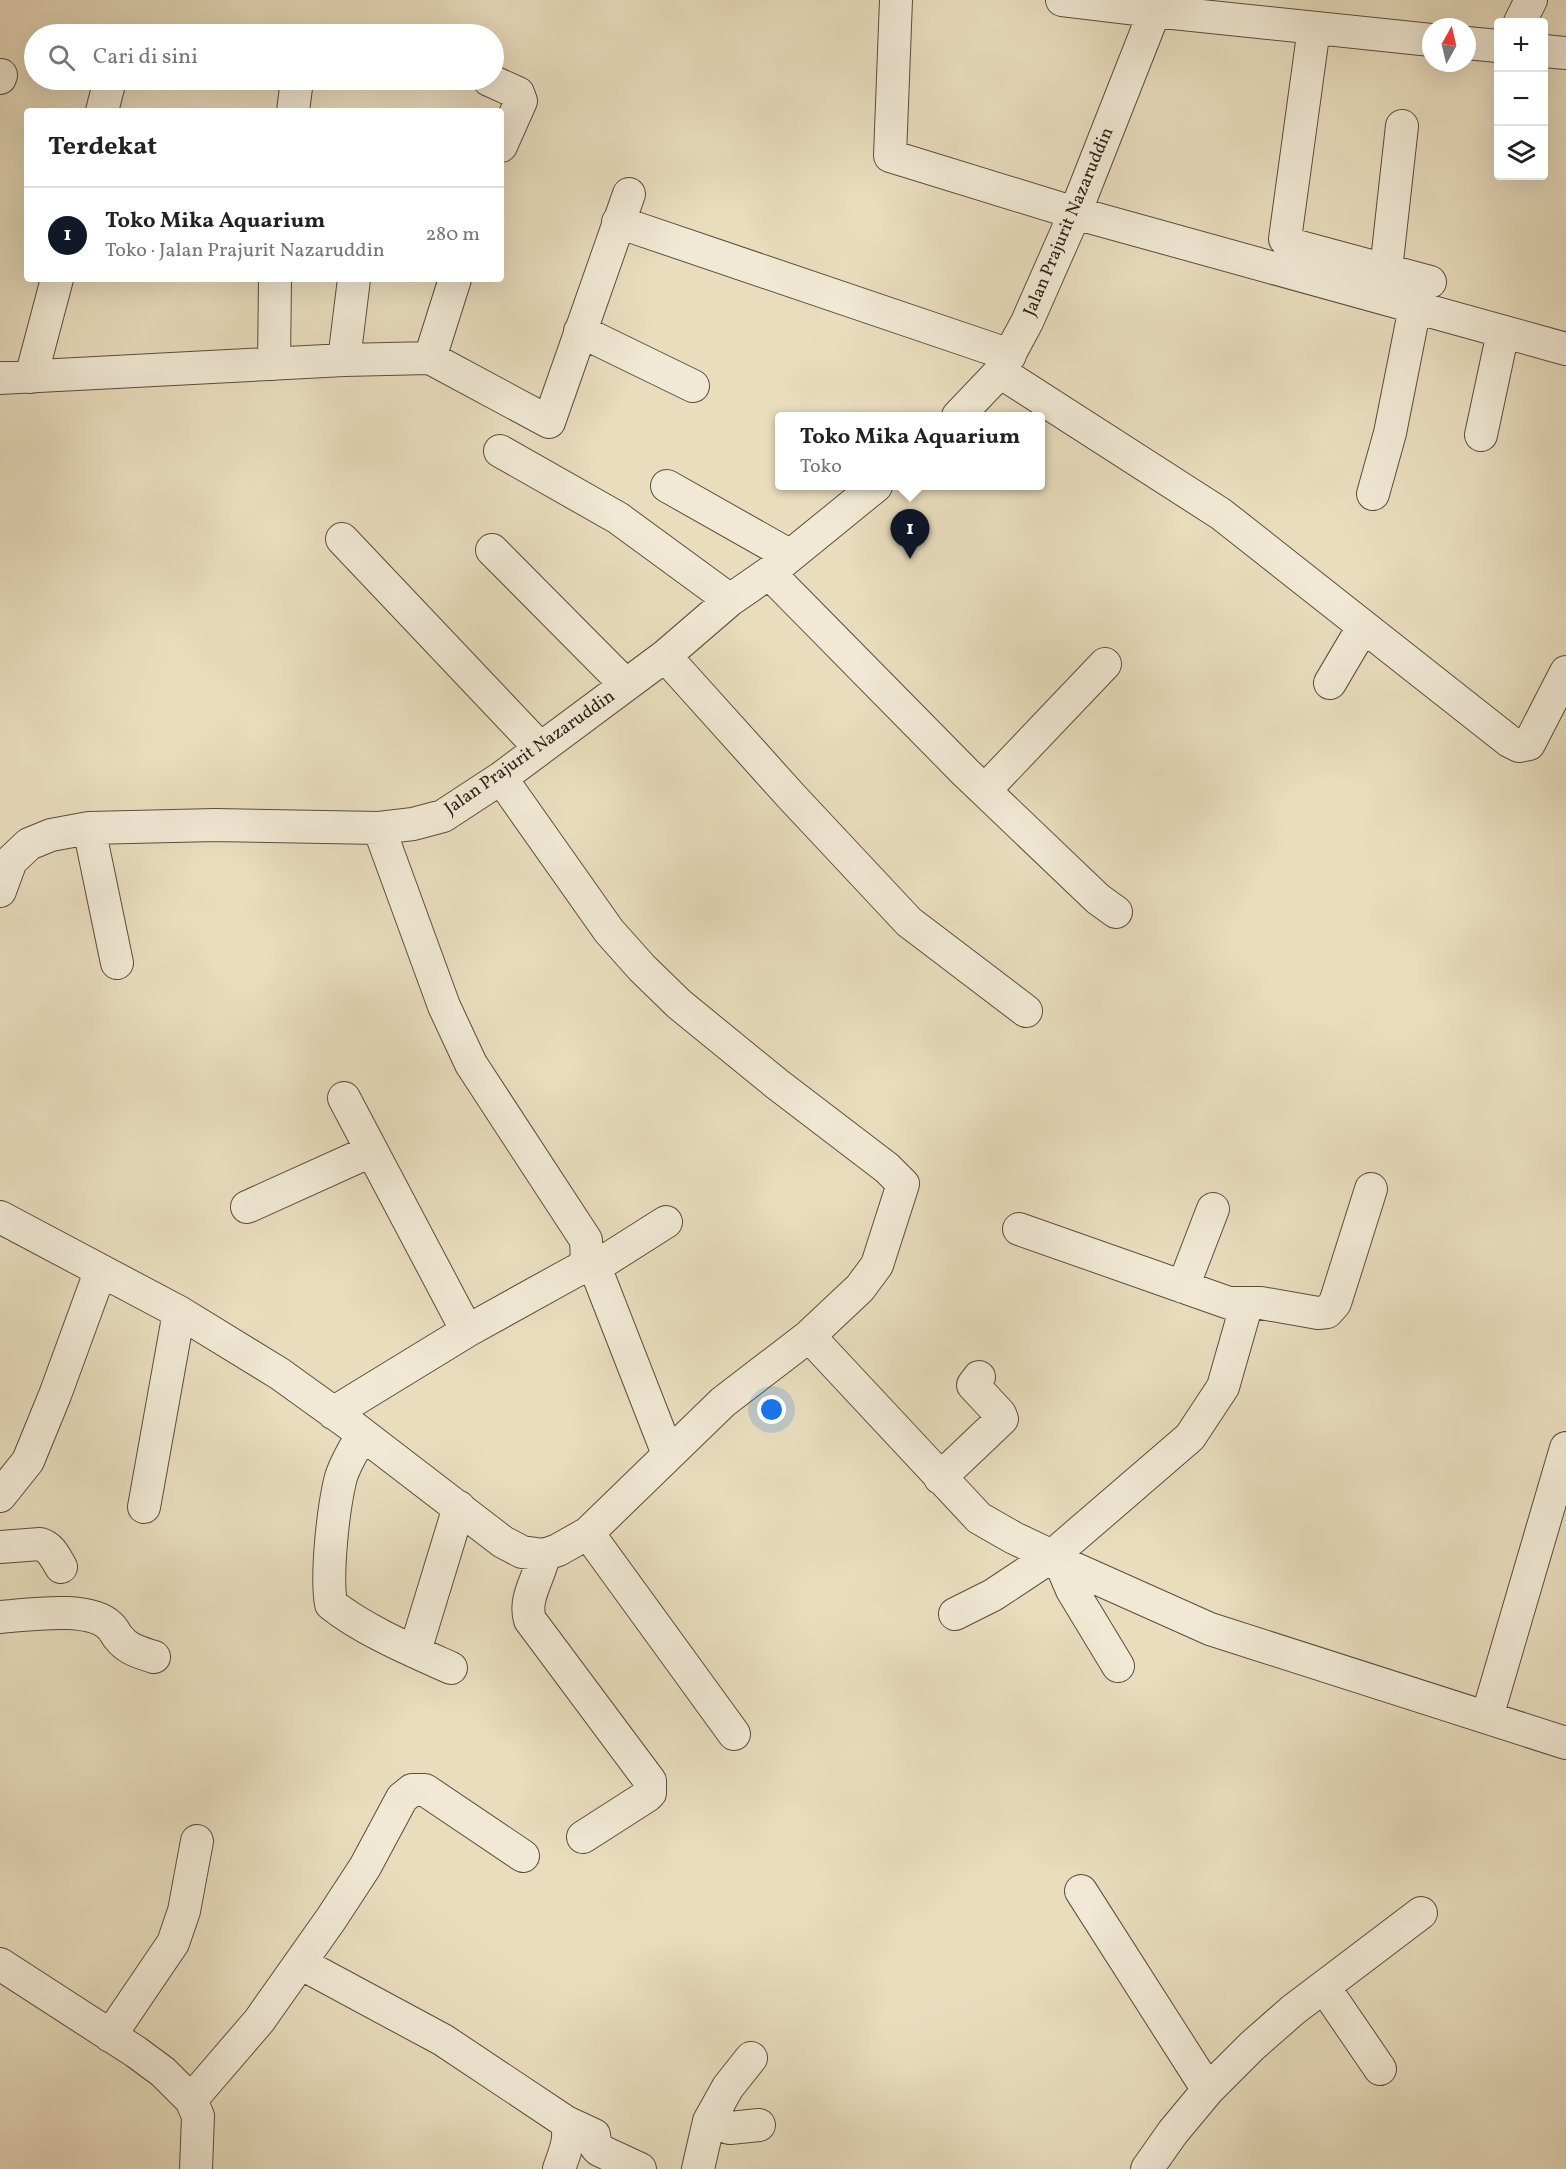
<!DOCTYPE html>
<html lang="id">
<head>
<meta charset="utf-8">
<style>
  body { margin:0; font-family:Vollkorn,serif; background:#f2f2f2; color:#222 }
  .controls { position:absolute; right:18px; top:18px; display:grid; overflow:hidden; border-radius:6px; box-shadow:0 6px 24px #0002 }
  .controls button { width:54px; height:54px; display:grid; place-items:center; padding:0; border:0; border-bottom:2px solid #e0e0e0; background:#fff; color:#222; font:30px sans-serif }
  .compass { position:absolute; left:1422px; top:18px; width:54px; height:54px; border-radius:50%; background:#fff; box-shadow:0 6px 24px #0002; rotate:8deg }
  .you { position:absolute; left:772px; top:1410px; width:21px; height:21px; margin:-15px; border:4px solid #fff; border-radius:50%; background:#1a73e8; box-shadow:0 0 0 9px #1a73e833 }
  .badge { display:grid; place-items:center; width:39px; height:39px; border-radius:50%; background:#111827; color:#fff; font-size:20px; font-weight:700 }
  .pin { position:absolute; translate:-50% -50px; filter:drop-shadow(0 2px 3px #0008) }
  .pin::after { content:''; position:absolute; top:32px; width:21px; height:18px; background:inherit; clip-path:polygon(0 0,100% 0,50% 100%) }
  .popup { position:absolute; left:775px; top:412px; width:270px; height:78px; box-sizing:border-box; display:grid; place-content:center; border-radius:6px; background:#fff; filter:drop-shadow(0 2px 4px #0005); font-size:20px; white-space:nowrap; color:#767676 }
  .popup b { font-size:22px; color:#222 }
  .popup::after { content:''; position:absolute; left:50%; top:100%; margin-left:-12px; border:12px solid transparent; border-top-color:#fff }
  .list { margin:0; padding:0; list-style:none }
  h2 { display:flex; justify-content:space-between; align-items:center; height:78px; margin:0; padding:0 24px; font-size:26px }
  h2 small { font-size:20px; font-weight:400; color:#767676 }
  .list li { display:grid; grid-template-columns:39px 1fr auto; gap:18px; align-items:center; box-sizing:border-box; height:96px; padding:0 24px; border-top:2px solid #e0e0e0 }
  .list b { display:block; font-size:22px; white-space:nowrap }
  .list p { margin:0; font-size:20px; white-space:nowrap; color:#767676 }
  .list em { font-size:20px; font-style:normal; color:#767676 }
  .icon { flex:none; width:33px; height:33px; fill:none; stroke:currentColor; stroke-width:2; stroke-linecap:round; stroke-linejoin:round }
  .map { position:relative; flex:none; width:1566px; height:2169px; overflow:hidden }
  .search { position:absolute; background:#fff; box-shadow:0 6px 24px #0002; left:24px; top:24px; width:480px; height:66px; display:flex; align-items:center; gap:15px; box-sizing:border-box; padding:0 21px; border-radius:33px; color:#767676; font-size:22px }
  .panel { position:absolute; background:#fff; box-shadow:0 6px 24px #0002; left:24px; top:108px; width:480px; height:174px; border-radius:6px }
  .map>svg:first-child { display:block }
</style>
</head>
<body>
<div class="map">
<svg width="1566" height="2169" viewBox="0 0 1566 2169">
  <rect width="100%" height="100%" fill="#e9ddbe"/>
  <filter id="stains"><feTurbulence type="fractalNoise" baseFrequency=".00333" numOctaves="4"/><feColorMatrix values="0 0 0 0 .2 0 0 0 0 .09 0 0 0 0 .02 0 0 0 .5 -.17"/></filter>
  <radialGradient id="worn" r=".72"><stop offset=".6" stop-color="#630" stop-opacity="0"/><stop offset="1" stop-color="#630" stop-opacity=".3"/></radialGradient>
  <g fill="none" stroke-linecap="round" stroke-linejoin="round">
    <defs>
      <path id="minor" d="M 896,0 L 890,156 L 1075,213 L 1566,349
        M 1062,0 L 1154,11 L 1431,40
        M 1520,22 L 1531,0
        M 1314,28 L 1285,239 L 1289,244 L 1430,282
        M 1467,43 L 1498,46
        M 1544,51 L 1566,53
        M 0,78 L 1,75
        M 489,80 L 518,93 L 521,101 L 501,146
        M 102,111 L 110,80
        M 293,111 L 297,80
        M 618,222 L 1010,355
        M 1386,270 L 1402,126
        M 580,331 L 693,386
        M 430,358 L 455,279
        M 344,360 L 354,279
        M 274,364 L 275,279
        M 1000,372 L 1221,514 L 1509,741 L 1519,746 L 1529,744 L 1566,672
        M 31,377 L 57,279
        M 0,378 L 344,360 L 430,358 L 549,422 L 629,194
        M 958,416 L 1000,372 L 1027,322 L 1075,213 L 1159,0
        M 1481,435 L 1503,332
        M 500,451 L 618,518 L 730,600
        M 667,486 L 789,555
        M 1373,494 L 1390,433 L 1415,307
        M 342,539 L 540,748
        M 492,550 L 626,685
        M 769,573 L 965,772 L 1098,899 L 1116,912
        M 665,656 L 791,796 L 909,922 L 1026,1011
        M 1330,683 L 1363,627
        M 985,790 L 1105,664
        M 89,828 L 117,963
        M 0,891 L 11,861 L 29,844 L 51,835 L 89,828 L 215,825 L 379,828 L 413,824 L 443,816 L 501,778 L 665,656 L 730,600 L 769,573 L 876,486
        M 344,1098 L 467,1331
        M 247,1207 L 371,1151
        M 0,1217 L 179,1312 L 280,1374 L 348,1423 L 503,1542 L 522,1552 L 544,1555 L 558,1550 L 588,1533 L 723,1402 L 809,1336 L 860,1288 L 877,1265 L 903,1184 L 887,1168 L 777,1084 L 679,1004 L 642,968 L 609,931 L 501,778
        M 1019,1229 L 1229,1303 L 1261,1303 L 1318,1313 L 1327,1312 L 1335,1303 L 1371,1189
        M 587,1261 L 595,1267 L 668,1454
        M 595,1267 L 666,1222
        M 1183,1287 L 1213,1209
        M 809,1336 L 979,1518 L 1014,1538 L 1052,1556 L 1060,1562 L 1210,1629 L 1566,1743
        M 333,1413 L 467,1331 L 579,1269 L 587,1261 L 586,1240 L 471,1064 L 444,1006 L 379,828
        M 362,1434 C 355,1449 343,1466 340,1481 C 333,1511 326,1575 331,1604 C 363,1630 413,1651 451,1668
        M 940,1478 L 1002,1419 L 1000,1414 L 973,1385 L 979,1377
        M 0,1496 L 28,1461 L 55,1395 L 100,1272
        M 144,1507 L 179,1312
        M 588,1533 L 734,1734
        M 0,1547 L 40,1544 C 51,1547 55,1557 61,1567
        M 544,1555 C 540,1577 523,1598 530,1620 L 650,1781 L 650,1793 L 647,1796 L 583,1837
        M 1060,1562 L 1072,1590 L 1118,1666
        M 955,1614 L 993,1595 L 1052,1556 L 1190,1437 L 1223,1387 L 1247,1303
        M 0,1617 C 28,1615 89,1605 110,1626 C 114,1629 115,1634 118,1637 C 128,1650 139,1652 154,1657
        M 415,1651 L 459,1507
        M 1487,1717 L 1566,1448
        M 1081,1891 L 1208,2090
        M 300,1963 L 443,2040 L 566,2122 C 572,2138 564,2154 559,2169
        M 0,1964 L 136,2052 L 163,2072 L 191,2100 L 198,2116 L 196,2169
        M 1324,1987 L 1380,2069
        M 110,2036 L 173,1943 L 184,1911 L 197,1841
        M 191,2100 L 259,2021 L 331,1919 L 365,1867 L 402,1798 L 412,1790 L 425,1790 L 523,1856
        M 709,2121 L 730,2128 L 759,2125
        M 566,2122 L 594,2135 L 596,2147 L 599,2150 L 640,2169
        M 698,2169 L 709,2121 L 728,2087 L 751,2058
        M 1147,2169 L 1173,2132 L 1208,2090 L 1252,2046 L 1293,2010 L 1421,1913"/>
    </defs>
    <use href="#minor" stroke="#5a4d3d" stroke-width="34"/>
    <use href="#minor" stroke="#f1e9d5" stroke-width="32"/>
  </g>
  <g text-anchor="middle" dominant-baseline="central" stroke-width="4.5" stroke-linejoin="round" paint-order="stroke">
    <g font-size="18" fill="#2a1d12" stroke="#f1e9d5">
      <text transform="translate(1069 222) rotate(-67)">Jalan Prajurit Nazaruddin</text>
      <text transform="translate(530 753) rotate(-35)">Jalan Prajurit Nazaruddin</text>
    </g>
  </g>
  <rect width="100%" height="100%" filter="url(#stains)"/>
  <rect width="100%" height="100%" fill="url(#worn)"/>
</svg>
<div class="controls">
<button>+</button>
<button>−</button>
<button><svg class="icon" aria-label="layers" viewBox="0 0 24 24"><path d="M12 4l9 5-9 5-9-5zM3 14l9 5 9-5"/></svg></button>
</div>
<svg class="compass" viewBox="-18 -18 36 36"><path d="M0-13l5 13h-10z" fill="#e53935"/><path d="M0 13l5-13h-10z" fill="#767676"/></svg>
<div class="you"></div>
<div class="pin badge" style="left:910px;top:559px">1</div>
<div class="popup"><b>Toko Mika Aquarium</b>Toko</div>
<div class="search"><svg class="icon" aria-label="search" viewBox="0 0 24 24"><circle cx="10" cy="10" r="6"/><path d="M15 15l6 6"/></svg>Cari di sini</div>
<section class="panel">
<h2>Terdekat<small></small></h2>
<ul class="list">
<li><span class="badge">1</span><div><b>Toko Mika Aquarium</b><p>Toko · Jalan Prajurit Nazaruddin</p></div><em>280 m</em></li>
</ul>
</section>
</div>
</body>
</html>
